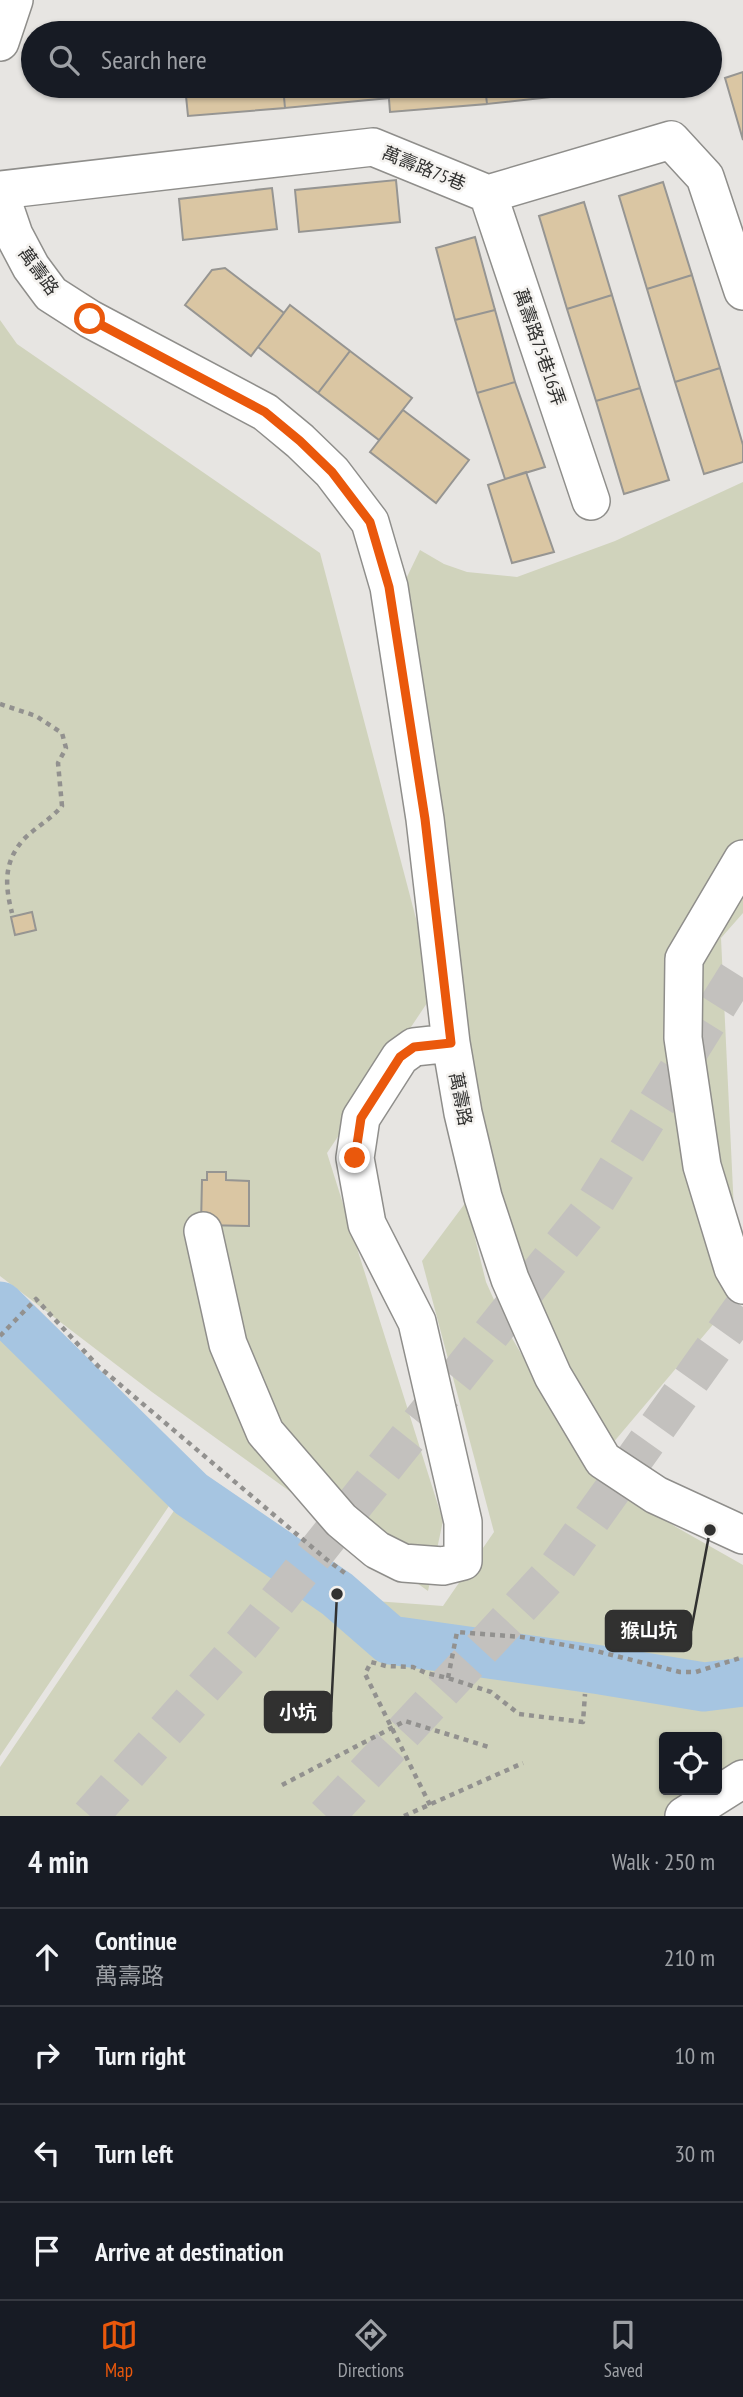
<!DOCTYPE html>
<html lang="en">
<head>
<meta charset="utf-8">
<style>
  body { margin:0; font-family:"PT Sans Narrow","Noto Sans TC",sans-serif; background:#20242c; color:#f1f3f6 }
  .controls { position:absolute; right:21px; bottom:21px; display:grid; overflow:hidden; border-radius:7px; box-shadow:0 2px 5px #0004 }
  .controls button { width:63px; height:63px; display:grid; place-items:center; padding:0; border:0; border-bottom:2px solid #363941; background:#171b24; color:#f1f3f6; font:35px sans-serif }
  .stop { position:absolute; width:21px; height:21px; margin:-16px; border:5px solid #ea580c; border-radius:50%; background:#fff }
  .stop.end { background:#ea580c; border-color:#fff; box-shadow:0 2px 7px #0008 }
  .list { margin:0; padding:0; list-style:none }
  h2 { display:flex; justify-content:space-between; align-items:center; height:91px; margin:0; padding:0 28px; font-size:30px }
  h2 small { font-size:23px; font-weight:400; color:#9ea1a6 }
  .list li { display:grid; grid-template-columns:46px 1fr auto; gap:21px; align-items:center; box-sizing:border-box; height:98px; padding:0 28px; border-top:2px solid #363941 }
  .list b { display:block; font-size:26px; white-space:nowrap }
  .list p { margin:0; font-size:23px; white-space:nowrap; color:#9ea1a6 }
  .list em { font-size:23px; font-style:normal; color:#9ea1a6 }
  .icon { flex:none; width:38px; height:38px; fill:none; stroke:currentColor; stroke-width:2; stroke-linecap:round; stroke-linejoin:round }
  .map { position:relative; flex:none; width:743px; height:1816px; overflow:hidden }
  .search { position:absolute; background:#171b24; box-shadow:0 2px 5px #0004; left:21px; right:21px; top:21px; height:77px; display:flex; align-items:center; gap:18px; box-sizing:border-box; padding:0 24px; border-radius:38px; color:#9ea1a6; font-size:26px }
  .sheet { height:483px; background:#171b24 }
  nav { display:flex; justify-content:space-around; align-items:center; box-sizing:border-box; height:98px; border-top:2px solid #363941; background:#171b24; font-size:19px; color:#9ea1a6 }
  nav a { display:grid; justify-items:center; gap:4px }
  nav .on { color:#ea580c }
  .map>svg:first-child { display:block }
</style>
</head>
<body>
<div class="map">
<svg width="743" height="1816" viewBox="0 0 743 1816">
  <rect width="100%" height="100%" fill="#e7e5e2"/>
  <path fill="#d0d3bc" d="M 0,320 L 17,344 L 320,553 L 435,991 L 327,1153 L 443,1521 L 428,1591 L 152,1392 L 0,1276 Z
    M 743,482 L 743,913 L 721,938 L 738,1295 L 612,1444 L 555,1359 L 481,1142 L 406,579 L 420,550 L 444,564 L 467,572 L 517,577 L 615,541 Z
    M 466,1202 L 486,1282 L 509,1333 L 576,1447 L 619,1489 L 676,1527 L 743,1565 L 743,1764 L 717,1782 L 717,1737 L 664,1737 L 664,1790 L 705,1790 L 667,1816 L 0,1816 L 0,1767 L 201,1471 L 361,1600 L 443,1606 L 494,1532 L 422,1261 Z
    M 0,1328 L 196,1466 L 0,1756 Z"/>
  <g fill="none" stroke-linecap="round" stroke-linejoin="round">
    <path stroke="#a6c5e1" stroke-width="49" d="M 0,1306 L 191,1494 L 337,1594 L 390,1640 L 601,1670 L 704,1687 L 743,1682"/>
  </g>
  <path fill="#dac6a3" stroke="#969592" stroke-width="2" d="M 743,72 L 743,140 L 725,78 Z
    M 185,86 L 283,86 L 285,108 L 188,116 Z
    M 283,86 L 388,86 L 389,98 L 285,108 Z
    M 388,86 L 485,86 L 487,104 L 390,112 Z
    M 485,86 L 586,86 L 586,93 L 487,104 Z
    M 586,86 L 646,86 L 586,93 Z
    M 396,180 L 400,222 L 299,232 L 295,190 Z
    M 663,182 L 692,275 L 647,289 L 619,196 Z
    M 272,188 L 277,229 L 183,240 L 179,199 Z
    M 584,202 L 612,295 L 567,309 L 539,216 Z
    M 475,237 L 495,310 L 455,320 L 436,248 Z
    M 225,268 L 284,313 L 251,356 L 185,305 L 212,270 Z
    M 692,275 L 720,368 L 675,382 L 647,289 Z
    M 612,295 L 640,388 L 596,401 L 567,309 Z
    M 290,305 L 350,351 L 318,393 L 258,347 Z
    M 495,310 L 515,382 L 477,393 L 455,320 Z
    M 350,351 L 412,398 L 379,440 L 318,393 Z
    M 720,368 L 743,445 L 743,462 L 704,474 L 675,382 Z
    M 515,382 L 545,467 L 505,479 L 477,393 Z
    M 640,388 L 669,480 L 624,494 L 596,401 Z
    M 403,410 L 469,460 L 436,503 L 370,452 Z
    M 526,472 L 554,552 L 512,563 L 488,485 Z
    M 32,912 L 36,930 L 15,935 L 11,917 Z
    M 207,1172 L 226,1172 L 226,1180 L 249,1181 L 249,1226 L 201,1225 L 202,1180 L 207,1180 Z"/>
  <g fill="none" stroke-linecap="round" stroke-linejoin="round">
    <path stroke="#c3c1be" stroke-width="38" stroke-dasharray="38 19" stroke-linecap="butt" d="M 90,1816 L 245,1641 L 591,1209 L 743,965
      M 326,1816 L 558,1566 L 743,1307"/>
    <defs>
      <path id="minor" d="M 0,42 L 14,0
        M 0,190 L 373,147 L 488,194 L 671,140 L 705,177 L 743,291
        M 0,194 L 14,235 L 31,267 L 51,294 L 90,319 L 265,412 L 300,441 L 332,472 L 370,522 L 389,587 L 425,819 L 451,1043 L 463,1113 L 483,1197 L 510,1279 L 553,1376 L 603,1460 L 656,1495 L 743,1535
        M 488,194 L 591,501
        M 743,859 L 684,959 L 683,1038 L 702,1166 L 733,1268 L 743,1285
        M 203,1231 L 228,1344 L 265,1432 L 341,1520 L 377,1550 L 403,1563 L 443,1566 L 463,1561 L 463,1522 L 417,1322 L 367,1224 L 355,1158 L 361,1118 L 400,1057 L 414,1047 L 451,1043
        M 684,1816 L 743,1779"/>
    </defs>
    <use href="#minor" stroke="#8f8e8b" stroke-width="40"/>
    <path stroke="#92918f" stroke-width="4.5" stroke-dasharray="5 5" stroke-linecap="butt" d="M 0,704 L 36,716 L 62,733 L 66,748 L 58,763 L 62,806 C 50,820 36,827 24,839 C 3,862 5,886 12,913
      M 0,1336 L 36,1299 L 98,1366 L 326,1559 L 346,1574
      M 448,1678 L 457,1632 L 522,1637 L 592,1650 L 680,1672 L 696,1672 L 743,1657
      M 282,1785 L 405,1721 L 492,1748
      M 430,1805 L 365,1674 L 371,1662 L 386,1666 L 413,1667 L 426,1673 L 448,1678 L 491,1692 L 519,1714 L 583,1722 L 585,1694
      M 404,1816 L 523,1763"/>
    <use href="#minor" stroke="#fff" stroke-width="37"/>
  </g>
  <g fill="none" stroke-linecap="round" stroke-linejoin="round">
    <path stroke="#ea580c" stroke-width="9" d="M 90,319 L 265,412 L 300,441 L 332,472 L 370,522 L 389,587 L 425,819 L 451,1043 L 414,1047 L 400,1057 L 361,1118 L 355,1158"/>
  </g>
  <g text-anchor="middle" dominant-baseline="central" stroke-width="5" stroke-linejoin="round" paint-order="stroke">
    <g font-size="18" fill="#313130" stroke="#f4f2ef">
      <text transform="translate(424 168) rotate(22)">萬壽路75巷</text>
      <text transform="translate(39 271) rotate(54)">萬壽路</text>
      <text transform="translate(540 347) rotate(71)">萬壽路75巷16弄</text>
      <text transform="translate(461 1099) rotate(79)">萬壽路</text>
    </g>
  </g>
  <path fill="none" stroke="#313130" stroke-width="2.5" d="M710 1530L691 1631M337 1594L331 1712"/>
  <g fill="#313130" stroke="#f4f2ef" stroke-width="2.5">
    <circle cx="710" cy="1530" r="7"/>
    <circle cx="337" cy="1594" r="7"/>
  </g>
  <g fill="#313130" stroke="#313130" stroke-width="2.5">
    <rect x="606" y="1611" width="85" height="40" rx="7"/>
    <rect x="265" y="1692" width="66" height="40" rx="7"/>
  </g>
  <g font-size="19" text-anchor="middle" font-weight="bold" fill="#fff">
    <text x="649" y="1637">猴山坑</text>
    <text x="298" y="1719">小坑</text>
  </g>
</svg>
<div class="controls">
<button><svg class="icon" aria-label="locate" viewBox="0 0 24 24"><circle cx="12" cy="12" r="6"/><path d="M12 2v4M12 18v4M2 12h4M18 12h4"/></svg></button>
</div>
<div class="stop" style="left:90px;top:319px"></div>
<div class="stop end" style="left:355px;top:1158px"></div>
<div class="search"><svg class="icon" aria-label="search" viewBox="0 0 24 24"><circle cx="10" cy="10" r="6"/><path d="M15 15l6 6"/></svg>Search here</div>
</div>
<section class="sheet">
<h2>4 min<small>Walk · 250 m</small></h2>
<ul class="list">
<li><svg class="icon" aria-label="ahead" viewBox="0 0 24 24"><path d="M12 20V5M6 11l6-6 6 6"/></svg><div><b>Continue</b><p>萬壽路</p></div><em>210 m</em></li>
<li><svg class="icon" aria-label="right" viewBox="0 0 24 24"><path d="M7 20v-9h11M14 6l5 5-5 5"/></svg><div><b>Turn right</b></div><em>10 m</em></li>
<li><svg class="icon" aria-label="left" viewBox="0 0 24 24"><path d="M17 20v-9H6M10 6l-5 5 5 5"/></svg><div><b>Turn left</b></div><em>30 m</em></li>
<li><svg class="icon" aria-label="arrive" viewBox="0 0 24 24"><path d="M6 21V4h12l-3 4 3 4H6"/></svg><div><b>Arrive at destination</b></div></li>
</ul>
</section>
<nav>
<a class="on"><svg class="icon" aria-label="map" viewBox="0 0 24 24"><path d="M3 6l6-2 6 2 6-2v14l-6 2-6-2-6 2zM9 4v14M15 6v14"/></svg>Map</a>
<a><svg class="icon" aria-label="directions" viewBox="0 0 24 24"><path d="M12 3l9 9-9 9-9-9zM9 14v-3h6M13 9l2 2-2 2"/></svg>Directions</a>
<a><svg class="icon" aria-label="saved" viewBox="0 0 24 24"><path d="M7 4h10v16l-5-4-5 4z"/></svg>Saved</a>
</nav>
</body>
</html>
